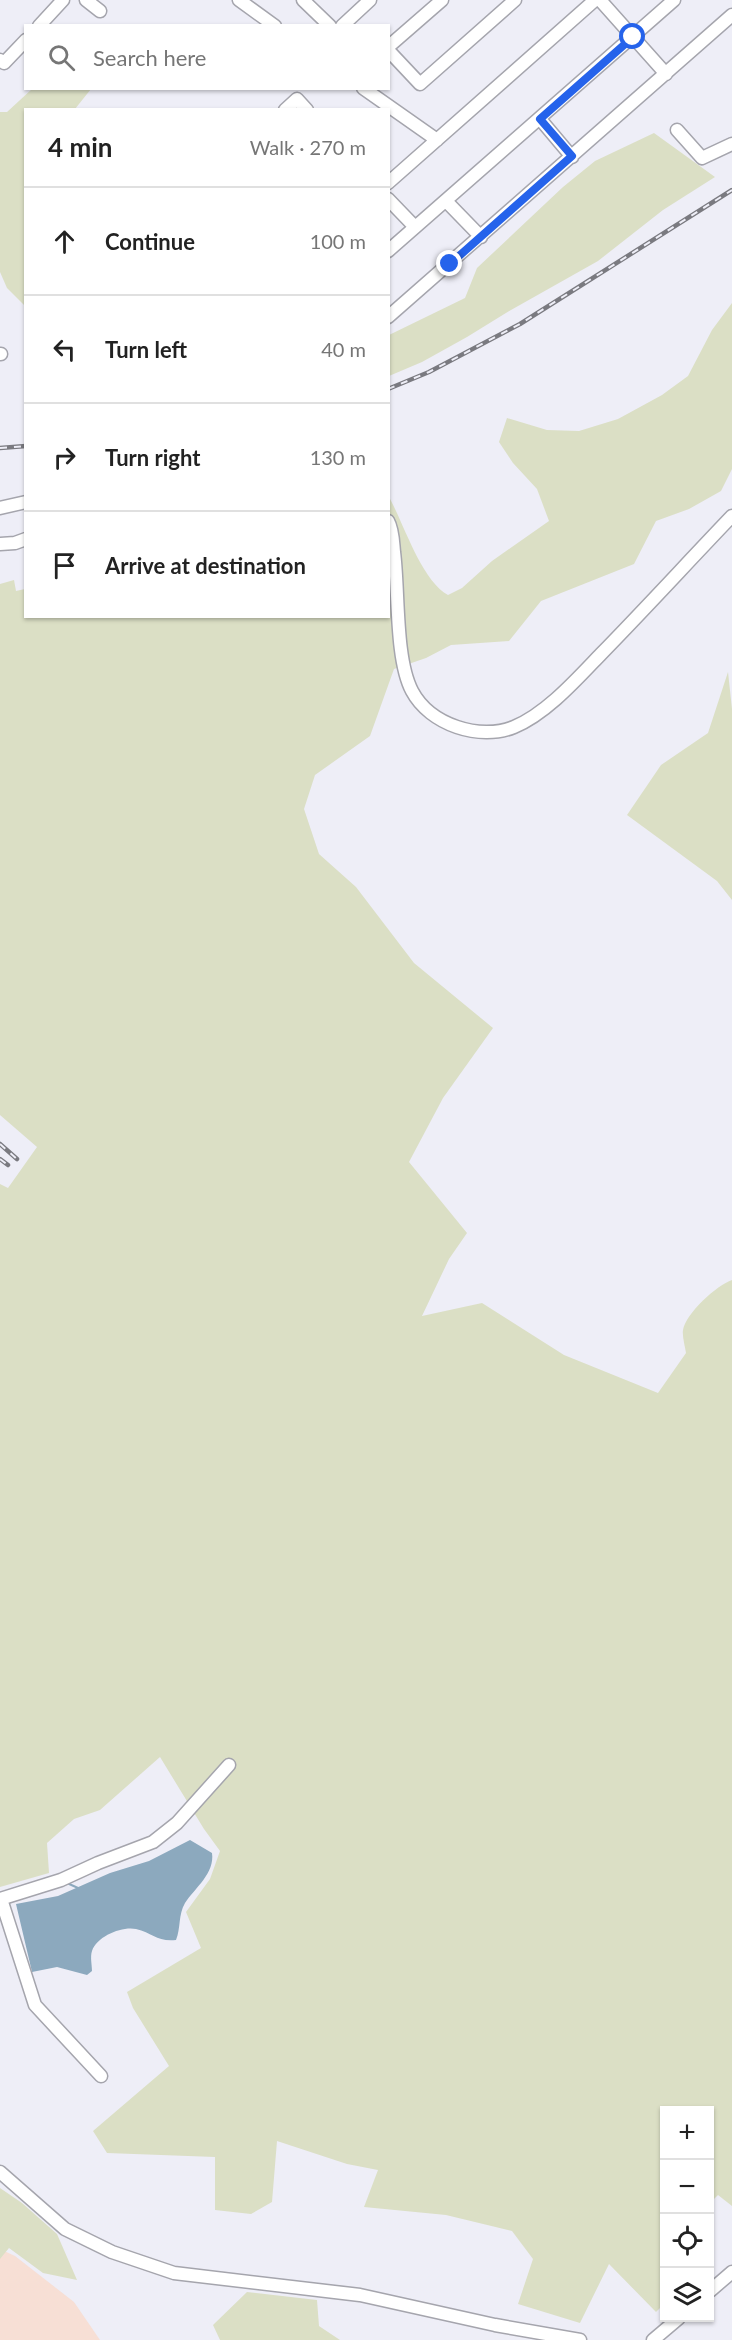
<!DOCTYPE html>
<html lang="en">
<head>
<meta charset="utf-8">
<style>
  body { margin:0; font-family:Lato,sans-serif; background:#f6f6f6; color:#222 }
  .controls { position:absolute; right:18px; bottom:18px; display:grid; overflow:hidden; border-radius:0px; box-shadow:0 2px 4px #0004 }
  .controls button { width:54px; height:54px; display:grid; place-items:center; padding:0; border:0; border-bottom:2px solid #e0e0e0; background:#fff; color:#222; font:30px sans-serif }
  .stop { position:absolute; width:18px; height:18px; margin:-14px; border:4px solid #2563eb; border-radius:50%; background:#fff }
  .stop.end { background:#2563eb; border-color:#fff; box-shadow:0 2px 6px #0008 }
  .list { margin:0; padding:0; list-style:none }
  h2 { display:flex; justify-content:space-between; align-items:center; height:78px; margin:0; padding:0 24px; font-size:26px }
  h2 small { font-size:20px; font-weight:400; color:#767676 }
  .list li { display:grid; grid-template-columns:39px 1fr auto; gap:18px; align-items:center; box-sizing:border-box; height:108px; padding:0 24px; border-top:2px solid #e0e0e0 }
  .list b { display:block; font-size:22px; white-space:nowrap }
  .list em { font-size:20px; font-style:normal; color:#767676 }
  .icon { flex:none; width:33px; height:33px; fill:none; stroke:currentColor; stroke-width:2; stroke-linecap:round; stroke-linejoin:round }
  .map { position:relative; flex:none; width:732px; height:2340px; overflow:hidden }
  .search { position:absolute; background:#fff; box-shadow:0 2px 4px #0004; left:24px; top:24px; width:366px; height:66px; display:flex; align-items:center; gap:15px; box-sizing:border-box; padding:0 21px; border-radius:0px; color:#767676; font-size:22px }
  .panel { position:absolute; background:#fff; box-shadow:0 2px 4px #0004; left:24px; top:108px; width:366px; height:510px; border-radius:0px }
  .map>svg:first-child { display:block }
</style>
</head>
<body>
<div class="map">
<svg width="732" height="2340" viewBox="0 0 732 2340">
  <rect width="100%" height="100%" fill="#eeeef7"/>
  <path fill="#f7dfd5" d="M 0,2249 L 15,2256 L 74,2302 L 100,2340 L 0,2340 Z"/>
  <path fill="#dbdfc5" d="M 32,89 L 91,89 L 75,109 L 26,110 L 25,306 L 7,288 L 0,272 L 0,112 L 7,112 Z
    M 654,133 L 715,177 L 663,210 L 598,261 L 511,310 L 467,337 L 422,362 L 389,376 L 389,335 L 465,298 L 477,268 L 563,187 L 595,161 Z
    M 732,303 L 732,469 L 721,491 L 689,509 L 656,521 L 634,564 L 541,601 L 509,641 L 451,645 L 426,658 L 394,669 L 370,736 L 315,775 L 304,809 L 319,854 L 356,887 L 414,963 L 493,1028 L 443,1098 L 409,1162 L 467,1233 L 449,1259 L 422,1316 L 482,1303 L 564,1355 L 658,1393 L 686,1353 C 685,1346 682,1336 683,1330 C 686,1313 717,1285 732,1280 L 732,2206 L 718,2195 L 710,2203 L 710,2110 L 664,2110 L 664,2304 L 656,2312 L 609,2264 L 580,2323 L 518,2304 L 533,2259 L 512,2231 L 446,2215 L 364,2207 L 378,2170 L 347,2164 L 277,2141 L 272,2202 L 251,2214 L 215,2210 L 215,2157 L 107,2153 L 93,2131 L 169,2066 L 133,2008 L 127,1992 L 201,1948 L 186,1912 L 210,1879 L 220,1851 L 204,1829 L 160,1757 L 100,1810 L 74,1819 L 47,1843 L 49,1873 L 0,1887 L 0,1184 L 8,1188 L 37,1147 L 0,1115 L 0,584 L 14,580 L 16,591 L 25,589 L 26,616 L 388,616 L 389,497 C 404,524 421,580 448,595 L 462,588 L 492,561 L 549,521 L 537,489 L 513,463 L 499,442 L 507,418 L 547,430 L 579,431 L 618,419 L 662,395 L 688,376 L 712,330 Z
    M 728,672 L 732,709 L 732,900 L 717,881 L 627,815 L 661,765 L 708,733 Z
    M 0,2188 L 22,2203 L 57,2234 L 77,2280 L 43,2273 L 9,2248 L 0,2259 Z
    M 247,2292 L 317,2300 L 319,2326 L 340,2340 L 220,2340 L 213,2325 Z"/>
  <path fill="#8ca9be" d="M 190,1840 L 212,1853 C 215,1873 195,1888 185,1903 C 178,1915 181,1928 176,1940 C 157,1942 153,1933 136,1929 C 122,1926 97,1936 92,1951 C 90,1957 92,1965 92,1971 L 87,1975 L 57,1967 L 32,1972 L 16,1904 L 58,1896 L 110,1873 L 149,1861 Z"/>
  <g fill="none" stroke-linecap="round" stroke-linejoin="round">
    <path stroke="#8ca9be" stroke-width="2" d="M 67,1883 L 78,1888"/>
    <defs>
      <path id="minor" d="M 86,0 L 100,11
        M 239,0 L 275,26
        M 303,0 L 330,26
        M 600,0 L 666,74
        M 39,26 L 63,0
        M 342,26 L 370,0
        M 388,47 L 442,0
        M 388,50 L 420,84 L 515,0
        M 0,60 L 4,63 L 26,40
        M 363,88 L 437,140
        M 285,110 L 297,99 L 307,110
        M 540,119 L 572,157
        M 677,130 L 702,158 L 732,144
        M 388,183 L 595,0
        M 388,199 L 415,227
        M 446,201 L 481,237
        M 388,251 L 674,0
        M 388,317 L 732,15
        M 0,354 L 1,354
        M 0,508 L 26,502
        M 388,521 C 393,530 393,542 394,552 C 399,590 395,659 412,691 C 430,725 480,741 514,727 C 546,714 577,679 601,654 C 645,609 688,562 732,516
        M 0,544 L 15,543 L 26,539
        M 0,1899 L 61,1880 L 98,1863 L 153,1842 L 177,1823 L 229,1765
        M 1,1899 L 35,2005 L 101,2076
        M 0,2172 L 65,2229 L 112,2252 L 174,2273 L 360,2295 L 495,2325 L 580,2340
        M 710,2291 L 732,2272
        M 653,2340 L 679,2318"/>
    </defs>
    <use href="#minor" stroke="#a5a5ad" stroke-width="15"/>
    <use href="#minor" stroke="#fff" stroke-width="12"/>
    <defs>
      <path id="rail" d="M 388,389 L 429,372 L 520,324 L 732,190
        M 0,448 L 26,446
        M 0,1144 L 17,1159
        M 0,1159 L 8,1165"/>
    </defs>
    <use href="#rail" stroke="#7a7a80" stroke-width="4.5"/>
    <use href="#rail" stroke="#eeeef7" stroke-width="2" stroke-dasharray="7" stroke-linecap="butt"/>
  </g>
  <g fill="none" stroke-linecap="round" stroke-linejoin="round">
    <path stroke="#2563eb" stroke-width="8" d="M 450,264 L 572,156 L 540,119 L 633,37"/>
  </g>
</svg>
<div class="controls">
<button>+</button>
<button>−</button>
<button><svg class="icon" aria-label="locate" viewBox="0 0 24 24"><circle cx="12" cy="12" r="6"/><path d="M12 2v4M12 18v4M2 12h4M18 12h4"/></svg></button>
<button><svg class="icon" aria-label="layers" viewBox="0 0 24 24"><path d="M12 4l9 5-9 5-9-5zM3 14l9 5 9-5"/></svg></button>
</div>
<div class="stop" style="left:633px;top:37px"></div>
<div class="stop end" style="left:450px;top:264px"></div>
<div class="search"><svg class="icon" aria-label="search" viewBox="0 0 24 24"><circle cx="10" cy="10" r="6"/><path d="M15 15l6 6"/></svg>Search here</div>
<section class="panel">
<h2>4 min<small>Walk · 270 m</small></h2>
<ul class="list">
<li><svg class="icon" aria-label="ahead" viewBox="0 0 24 24"><path d="M12 20V5M6 11l6-6 6 6"/></svg><div><b>Continue</b></div><em>100 m</em></li>
<li><svg class="icon" aria-label="left" viewBox="0 0 24 24"><path d="M17 20v-9H6M10 6l-5 5 5 5"/></svg><div><b>Turn left</b></div><em>40 m</em></li>
<li><svg class="icon" aria-label="right" viewBox="0 0 24 24"><path d="M7 20v-9h11M14 6l5 5-5 5"/></svg><div><b>Turn right</b></div><em>130 m</em></li>
<li><svg class="icon" aria-label="arrive" viewBox="0 0 24 24"><path d="M6 21V4h12l-3 4 3 4H6"/></svg><div><b>Arrive at destination</b></div></li>
</ul>
</section>
</div>
</body>
</html>
